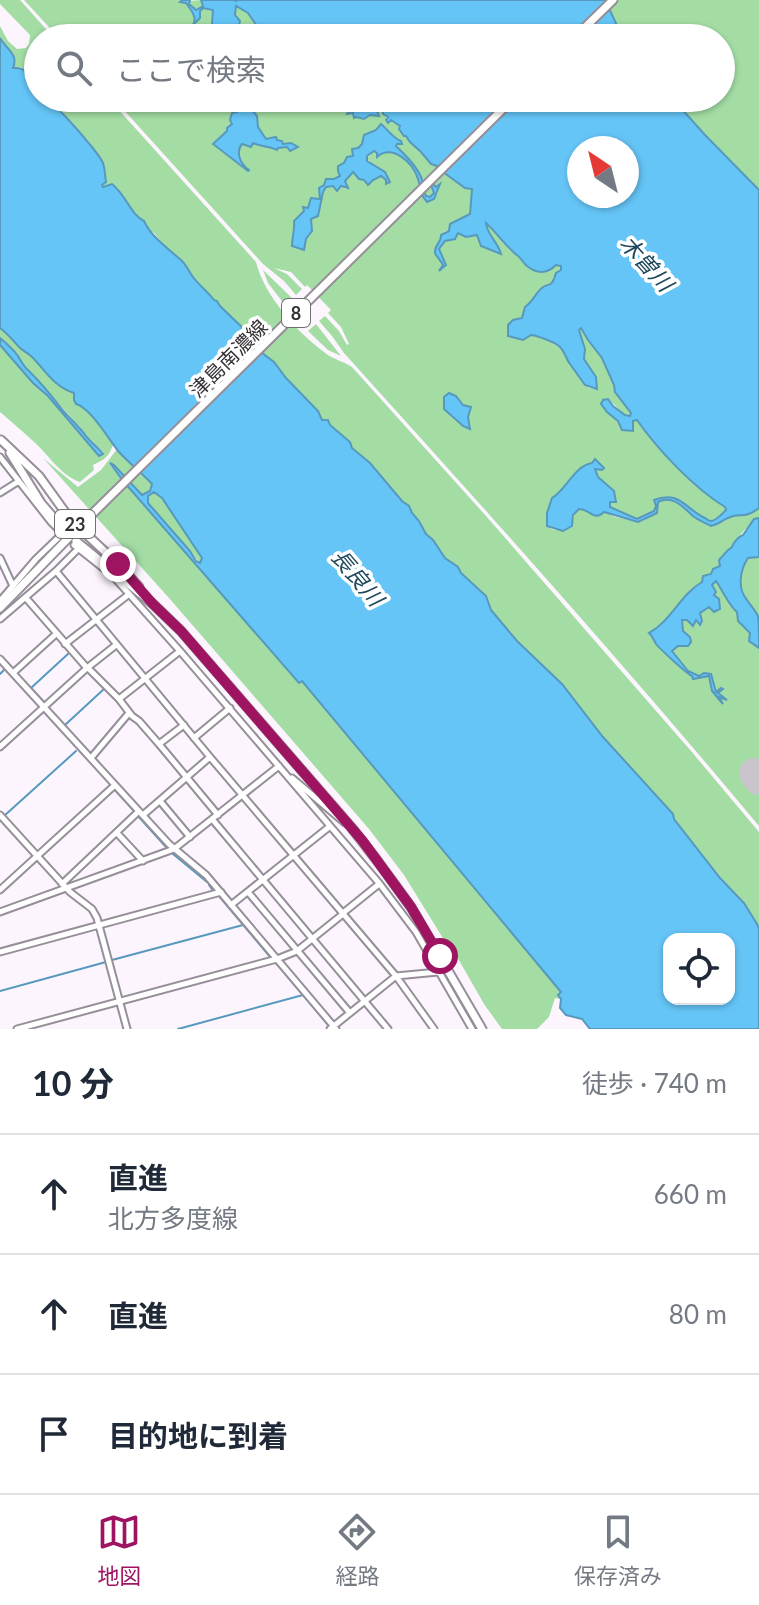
<!DOCTYPE html>
<html lang="ja">
<head>
<meta charset="utf-8">
<style>
  body { margin:0; font-family:Lato,"Noto Sans JP",sans-serif; background:#f2f2f3; color:#1f2937 }
  .controls { position:absolute; right:24px; bottom:24px; display:grid; overflow:hidden; border-radius:16px; box-shadow:0 2px 6px #0004 }
  .controls button { width:72px; height:72px; display:grid; place-items:center; padding:0; border:0; border-bottom:2px solid #e0e1e3; background:#fff; color:#1f2937; font:40px sans-serif }
  .compass { position:absolute; left:567px; top:136px; width:72px; height:72px; border-radius:50%; background:#fff; box-shadow:0 2px 6px #0004; rotate:325deg }
  .stop { position:absolute; width:24px; height:24px; margin:-18px; border:6px solid #9e1461; border-radius:50%; background:#fff }
  .stop.end { background:#9e1461; border-color:#fff; box-shadow:0 2px 8px #0008 }
  .list { margin:0; padding:0; list-style:none }
  h2 { display:flex; justify-content:space-between; align-items:center; height:104px; margin:0; padding:0 32px; font-size:34px }
  h2 small { font-size:26px; font-weight:400; color:#747a83 }
  .list li { display:grid; grid-template-columns:52px 1fr auto; gap:24px; align-items:center; box-sizing:border-box; height:120px; padding:0 32px; border-top:2px solid #e0e1e3 }
  .list b { display:block; font-size:30px; white-space:nowrap }
  .list p { margin:0; font-size:26px; white-space:nowrap; color:#747a83 }
  .list em { font-size:26px; font-style:normal; color:#747a83 }
  .icon { flex:none; width:44px; height:44px; fill:none; stroke:currentColor; stroke-width:2; stroke-linecap:round; stroke-linejoin:round }
  .map { position:relative; flex:none; width:759px; height:1029px; overflow:hidden }
  .search { position:absolute; background:#fff; box-shadow:0 2px 6px #0004; left:24px; right:24px; top:24px; height:88px; display:flex; align-items:center; gap:20px; box-sizing:border-box; padding:0 28px; border-radius:44px; color:#747a83; font-size:30px }
  .sheet { height:464px; background:#fff }
  nav { display:flex; justify-content:space-around; align-items:center; box-sizing:border-box; height:112px; border-top:2px solid #e0e1e3; background:#fff; font-size:22px; color:#747a83 }
  nav a { display:grid; justify-items:center; gap:4px }
  nav .on { color:#9e1461 }
  .map>svg:first-child { display:block }
</style>
</head>
<body>
<div class="map">
<svg width="759" height="1029" viewBox="0 0 759 1029">
  <rect width="100%" height="100%" fill="#fcf5fe"/>
  <path fill="#a3dda4" fill-rule="evenodd" d="M 0,0 L 20,0 L 54,38 L 38,38 L 38,88 L 30,84 C 27,77 27,72 21,67 L 13,68 C 17,49 5,53 0,39 C 0,38 0,27 0,26 L 8,41 L 17,49 L 26,48 L 29,44 L 30,35 L 0,4 Z
    M 24,0 L 182,0 L 181,3 L 186,3 L 195,16 L 194,23 L 200,18 L 199,13 L 202,8 L 193,9 L 189,1 L 201,0 L 203,4 L 202,8 L 213,10 C 212,19 210,31 218,38 L 198,38 L 192,29 L 189,35 L 192,38 L 59,38 Z
    M 605,0 L 759,0 L 759,190 L 705,135 L 672,98 L 721,98 L 721,38 L 623,38 Z
    M 235,6 L 248,13 L 264,35 L 270,38 L 244,38 C 243,26 235,18 235,6 Z
    M 46,98 L 108,98 L 256,262 C 264,295 297,332 324,352 C 332,359 343,361 352,367 L 486,516 L 691,751 L 759,832 L 759,929 L 744,903 L 720,878 L 674,819 L 673,814 L 603,737 L 562,684 L 517,641 L 491,610 L 486,596 L 461,573 L 458,567 L 445,558 L 433,540 L 426,534 L 420,521 L 412,513 L 409,506 L 401,501 L 394,490 L 370,463 L 352,448 L 350,444 L 330,426 L 329,422 L 323,420 L 317,411 L 286,378 L 277,365 L 261,352 L 247,332 L 220,306 L 217,301 L 214,300 L 195,281 L 182,262 L 164,246 L 154,233 L 148,230 L 144,221 C 131,215 126,195 112,184 L 103,187 L 102,185 L 106,182 L 101,160 L 88,140 L 77,131 L 59,109 Z
    M 113,98 L 246,98 L 242,100 L 244,103 L 239,106 L 237,112 L 232,113 L 230,120 L 232,124 L 227,128 L 227,131 L 213,143 L 218,149 L 248,171 C 244,165 239,157 239,148 L 242,144 L 251,147 L 253,143 C 261,147 269,146 277,150 L 282,147 L 294,150 L 297,147 L 291,143 L 283,145 L 275,137 L 266,139 L 258,128 L 257,116 L 252,110 L 255,105 L 253,100 L 263,98 L 268,103 L 273,104 L 270,98 L 279,98 L 279,101 L 284,103 L 282,98 L 312,98 L 304,100 L 312,101 L 319,106 L 322,103 L 331,105 L 333,102 L 349,113 L 353,113 L 354,118 L 357,117 L 364,119 L 375,114 L 372,104 L 362,98 L 372,98 L 378,105 L 377,107 L 383,109 L 383,114 L 389,121 L 391,120 L 400,126 L 400,129 L 404,136 L 409,138 C 413,147 428,161 437,166 L 436,171 L 430,182 L 434,193 L 430,197 L 426,196 C 423,189 424,184 421,177 C 416,165 405,155 396,146 L 402,143 L 402,141 C 393,138 389,129 379,125 L 376,130 L 364,135 L 362,144 L 358,148 L 355,148 L 352,153 L 353,157 L 347,157 L 344,163 L 338,166 L 338,171 L 340,176 L 334,179 L 326,179 L 319,193 L 320,199 L 314,198 L 310,201 L 308,208 L 303,207 L 304,211 L 294,222 C 295,230 292,237 292,246 L 299,249 C 305,244 308,237 312,231 L 311,219 L 318,216 L 323,192 L 326,187 L 333,186 L 337,191 L 340,186 L 346,189 L 348,187 L 345,181 L 353,172 L 359,179 L 364,180 L 368,185 L 373,180 L 381,176 L 386,180 L 386,184 L 390,182 L 385,172 L 369,162 L 367,158 L 374,151 L 377,153 L 378,157 C 393,142 411,163 417,178 C 421,188 418,193 427,202 L 437,194 L 440,186 L 436,187 L 432,183 L 443,172 L 456,182 L 473,189 L 470,213 L 456,222 L 449,231 L 445,231 L 435,249 L 435,255 L 443,265 L 439,271 L 444,268 L 439,249 L 445,241 L 455,238 L 458,233 L 466,237 L 477,235 L 481,246 L 492,251 L 500,249 L 489,234 L 485,223 C 495,231 503,245 512,252 C 517,257 522,259 526,266 L 561,266 L 561,270 L 555,274 L 555,278 L 551,284 C 541,287 537,301 528,304 L 522,317 L 516,319 L 507,330 L 508,336 L 523,340 L 531,335 L 544,339 L 561,348 L 570,364 L 577,372 L 582,382 L 589,388 L 596,389 L 592,372 L 584,359 L 585,350 L 579,330 L 581,328 L 587,340 L 602,358 L 614,385 L 615,392 L 631,413 L 630,416 L 625,415 L 608,399 L 603,400 L 601,404 L 607,412 L 633,426 L 633,420 L 637,420 C 659,451 693,487 726,507 L 726,511 C 723,514 716,521 710,521 C 708,521 707,519 705,518 C 684,509 680,490 654,500 L 656,506 L 654,512 L 637,519 L 610,507 L 614,491 L 606,483 L 599,479 L 595,470 L 599,464 L 593,460 L 592,463 L 586,464 L 562,494 L 556,495 L 546,519 L 547,526 L 554,530 L 570,527 L 576,511 L 579,509 L 604,512 L 615,517 L 638,522 L 655,514 L 658,510 L 658,502 C 674,495 682,506 693,516 C 698,520 705,523 711,526 C 715,524 728,517 731,516 C 744,512 745,519 759,508 L 759,518 L 754,519 C 747,528 736,538 732,547 L 727,551 L 719,562 L 720,566 L 711,574 L 703,576 L 702,582 C 688,589 680,604 670,616 C 663,623 656,629 650,636 C 653,639 655,643 658,646 C 661,650 665,652 668,655 C 679,664 686,674 698,679 L 705,676 L 709,676 L 712,690 L 724,704 L 719,697 L 727,700 L 718,694 L 718,692 L 716,692 L 711,674 L 705,673 L 699,676 L 688,671 L 672,651 L 678,646 L 688,646 L 691,642 L 690,637 L 683,631 L 682,620 L 687,620 L 693,626 L 695,621 L 702,621 L 700,613 L 709,607 L 714,612 L 720,609 L 719,599 L 714,595 L 716,592 L 712,585 L 715,581 L 718,581 C 722,593 730,605 738,614 L 738,621 L 751,633 L 749,641 L 759,648 L 759,826 C 625,665 485,509 344,353 L 332,336 L 319,321 L 325,316 L 339,331 L 347,345 L 349,344 L 341,327 L 328,313 L 331,310 L 307,285 L 305,287 L 291,272 L 274,268 L 287,274 L 302,289 L 296,295 L 284,281 L 263,264 ZM 449,393 L 471,410 L 468,417 L 469,428 C 460,425 438,410 444,398 C 445,396 447,395 449,393 Z
    M 263,270 L 293,299 L 285,305 L 268,283 Z
    M 316,324 L 341,356 L 328,350 L 308,331 Z
    M 0,327 C 7,333 12,340 18,346 C 23,351 30,354 34,359 C 47,372 55,387 74,393 L 74,398 L 77,404 L 84,406 L 110,437 L 113,445 C 108,458 105,459 93,465 L 94,470 L 80,482 C 61,476 48,454 33,441 C 22,431 11,421 0,412 L 0,345 L 33,383 L 48,396 L 99,456 L 101,456 L 103,452 C 98,447 94,444 89,439 C 85,435 83,430 78,425 C 64,410 51,395 36,380 C 23,366 13,351 0,338 Z
    M 117,449 L 152,484 C 153,490 147,495 142,495 L 114,465 L 110,465 L 124,482 L 299,683 L 302,681 L 561,992 L 561,999 L 555,998 L 549,1017 L 537,1029 L 502,1029 L 484,1004 L 456,955 L 449,948 L 404,875 L 369,829 L 169,598 L 43,458 L 78,487 L 101,470 Z
    M 155,492 L 162,498 L 202,558 L 200,563 L 148,503 L 148,496 Z
    M 751,557 L 759,557 L 759,617 C 746,601 729,574 751,557 Z"/>
  <path fill="#65c5f7" stroke="#5799bd" stroke-width="2" fill-rule="evenodd" d="M 182,0 L 190,0 L 189,4 L 196,10 L 203,6 L 201,0 L 234,0 L 236,1 L 237,0 L 605,0 L 623,38 L 270,38 L 261,32 L 248,13 L 236,6 L 235,15 L 240,21 L 239,25 L 243,31 L 244,38 L 216,37 L 212,24 L 213,10 L 203,8 L 200,11 L 200,18 L 194,24 L 192,30 L 198,38 L 192,38 L 188,33 C 198,20 196,16 186,3 L 180,2 Z
    M 0,38 C 6,49 19,54 13,68 C 26,67 26,72 29,84 L 38,88 L 38,98 C 40,98 42,97 44,98 C 54,101 98,152 103,163 C 105,169 105,176 106,182 L 102,185 L 103,187 L 112,184 C 126,195 131,215 144,221 C 151,237 169,249 182,261 C 187,266 189,272 193,277 C 199,285 208,292 214,300 L 217,301 L 220,306 L 247,332 L 261,352 L 274,362 L 286,378 L 318,411 L 322,420 L 328,420 L 330,425 L 350,442 L 352,448 L 370,463 L 402,501 L 409,506 L 412,513 L 419,521 L 426,534 L 433,540 L 445,558 L 458,567 L 461,573 L 486,596 L 491,610 L 517,641 L 562,684 L 603,737 L 673,814 L 674,819 L 720,878 L 744,903 L 757,924 L 759,929 L 759,1029 L 590,1029 L 582,1019 L 566,1015 L 560,1008 L 561,999 L 558,995 L 561,992 L 302,681 L 299,683 L 124,482 L 110,463 L 114,465 L 142,495 L 150,491 L 152,484 C 142,473 129,463 119,452 C 109,440 91,408 76,404 L 74,400 L 74,393 C 55,387 47,373 34,359 C 30,354 23,351 19,347 C 13,340 8,334 0,328 ZM 154,492 L 162,498 L 202,558 L 200,563 L 196,561 L 190,551 L 148,503 L 148,496 ZM 669,939 L 729,939 L 729,999 L 669,999 Z
    M 246,98 L 258,98 L 253,101 L 255,105 L 252,110 L 257,116 L 258,127 L 266,139 L 276,137 L 277,140 L 282,141 L 283,144 L 291,143 L 298,147 L 290,151 L 287,147 L 278,148 L 277,150 C 270,146 261,147 253,143 L 251,147 L 242,144 C 235,152 241,165 249,170 L 248,171 L 213,144 L 227,131 L 227,128 L 232,124 L 230,120 L 232,113 L 237,112 L 237,106 L 243,103 L 242,100 Z
    M 312,98 L 320,100 L 323,98 L 362,98 L 365,100 L 367,98 L 368,98 L 367,100 L 375,106 L 379,116 L 370,115 L 364,119 L 356,117 L 354,118 L 353,113 L 347,114 L 348,112 L 333,102 L 331,105 L 322,103 L 319,106 L 312,101 L 304,101 Z
    M 372,98 L 672,98 L 705,135 L 759,190 L 759,508 C 744,520 739,512 728,518 C 720,521 720,524 711,526 C 705,523 698,520 693,516 C 682,506 673,495 658,502 L 657,513 L 638,522 L 604,512 C 594,522 590,509 579,509 L 573,515 L 572,526 L 563,531 L 547,526 L 547,513 L 552,498 C 566,490 574,466 592,463 L 595,459 L 604,468 L 602,470 L 595,469 L 598,477 L 614,491 L 616,502 L 610,502 L 610,507 L 637,519 L 654,511 L 656,506 L 654,500 C 680,490 685,509 705,518 C 707,519 708,521 711,521 C 716,521 723,513 726,510 L 725,507 C 694,488 658,450 637,420 L 633,421 L 633,431 L 622,430 L 618,421 L 607,412 L 601,404 L 603,400 L 608,399 L 613,406 L 625,415 L 630,416 L 631,413 L 615,392 L 614,385 L 602,358 L 588,340 L 581,328 L 579,330 L 585,349 L 584,359 L 596,377 L 597,389 L 585,385 C 580,378 575,371 570,364 C 566,359 565,352 560,347 C 555,342 538,336 531,335 L 523,340 L 508,336 L 508,325 L 513,320 L 522,318 L 525,307 C 533,302 535,293 543,287 C 550,283 550,287 554,279 C 555,277 555,275 556,273 L 561,270 L 561,266 L 556,265 C 547,274 537,274 527,266 C 523,263 522,259 518,256 C 506,247 498,234 486,223 C 487,235 498,242 501,254 L 481,246 L 477,235 L 466,237 L 458,233 L 455,239 L 445,241 L 439,249 L 446,265 L 439,271 L 443,265 C 441,261 436,256 435,253 C 434,245 442,242 441,235 L 449,231 L 450,224 L 470,214 L 472,189 L 465,188 L 443,172 L 432,183 L 436,187 L 440,184 L 434,199 L 427,202 C 418,191 422,191 418,179 C 412,161 392,144 377,157 L 377,153 L 374,151 L 367,156 L 367,161 L 385,172 L 390,182 L 386,184 L 386,180 L 381,176 L 373,180 L 368,185 L 364,180 L 359,179 L 353,172 L 345,181 L 348,188 L 341,186 L 337,191 L 333,186 L 326,187 L 323,192 L 318,216 L 311,219 L 312,231 L 306,239 L 304,250 L 292,246 C 292,237 295,230 294,221 L 304,211 L 303,207 L 308,208 L 311,198 L 320,199 L 319,188 L 324,185 L 326,179 L 334,179 L 340,176 L 338,171 L 338,166 L 344,163 L 347,157 L 353,156 L 352,149 L 358,148 L 362,144 L 364,135 L 376,130 L 381,124 C 387,129 394,139 401,141 L 402,144 L 397,144 L 396,146 C 405,155 416,165 421,177 C 424,184 423,189 426,196 L 430,197 L 434,193 L 430,182 L 436,171 L 437,166 L 431,164 L 421,152 L 410,142 L 406,136 L 404,136 L 399,129 L 400,126 L 391,120 L 388,123 L 386,120 L 388,117 L 383,114 L 383,110 L 377,107 L 378,105 ZM 579,148 L 627,148 L 627,196 L 579,196 Z
    M 0,338 C 6,343 13,349 18,356 C 21,361 24,367 29,371 C 40,382 51,395 61,408 C 69,418 79,426 86,436 C 91,443 98,447 103,454 L 99,456 L 48,396 L 33,383 L 0,345 Z
    M 449,393 L 456,396 L 463,405 L 471,407 L 468,417 L 470,429 L 463,426 L 444,409 L 444,397 Z
    M 759,518 L 759,557 L 748,558 C 740,570 737,588 747,600 C 751,606 755,610 758,616 C 759,624 759,638 759,648 L 749,641 L 750,633 L 738,621 L 737,612 C 730,607 721,588 716,581 L 712,585 L 716,592 L 714,595 L 719,599 L 720,609 L 714,612 L 709,607 L 700,613 L 702,621 L 700,625 L 696,620 L 693,626 L 687,620 L 682,620 L 683,631 L 690,637 L 691,642 L 688,646 L 678,646 L 672,651 L 688,671 L 699,676 L 704,673 L 711,674 L 716,692 L 721,688 L 723,689 L 718,693 L 727,700 L 719,697 L 723,704 L 712,691 L 709,676 L 693,679 L 692,676 C 686,673 660,649 656,644 C 654,640 652,636 649,633 C 671,621 681,594 702,582 L 703,576 L 711,574 L 713,569 L 720,566 L 719,560 L 727,551 L 732,547 C 733,543 739,536 743,535 L 754,519 Z"/>
  <g fill="none" stroke-linecap="round" stroke-linejoin="round">
    <path stroke="#5799bd" stroke-width="2" d="M 0,674 L 4,670
      M 45,703 L 31,688 L 69,653
      M 48,707 L 91,755
      M 65,725 L 104,689
      M 95,758 L 118,786
      M 115,790 L 135,812
      M 4,816 L 76,751
      M 138,816 L 166,847
      M 173,854 L 207,882
      M 209,885 L 214,892
      M 219,896 L 271,958
      M 112,960 L 243,925
      M 276,963 L 330,1027
      M 0,991 L 106,962
      M 178,1029 L 303,995"/>
    <path stroke="#cac4cc" stroke-width="30" d="M 754,773 L 759,780"/>
    <defs>
      <path id="minor" d="M 0,457 L 51,522 L 67,538
        M 0,493 L 19,481
        M 74,545 L 113,576 L 180,651 L 379,883 L 416,932 L 472,1029
        M 0,558 L 13,586
        M 56,571 L 210,757 L 396,976 L 434,1029
        M 26,598 L 87,668
        M 0,601 L 36,559 L 62,534
        M 0,619 L 56,571 L 78,549
        M 65,644 L 128,595
        M 0,659 L 169,844 L 206,875 L 336,1029
        M 88,668 L 119,699 L 132,716 L 139,721 L 159,744 L 184,725
        M 13,673 L 56,634
        M 119,699 L 180,651
        M 194,738 L 230,708
        M 159,744 L 218,815
        M 0,747 L 87,668 L 116,645
        M 91,758 L 129,713
        M 292,778 L 345,823
        M 160,801 L 190,837
        M 0,815 L 70,892 L 92,909 L 97,918 L 127,1029
        M 143,815 L 210,757
        M 212,819 L 388,1029
        M 117,833 L 143,861
        M 62,884 L 139,811
        M 0,890 L 115,785
        M 248,892 L 350,1013
        M 231,905 L 329,827
        M 0,912 L 174,849 L 279,766
        M 343,913 L 379,884
        M 0,952 L 221,892
        M 17,1029 L 277,959 L 297,951 L 343,914
        M 330,1029 L 396,976 L 438,972"/>
      <path id="major" d="M 574,38 L 613,0
        M 1,440 L 39,476 L 70,519 L 118,564 L 139,587
        M 10,453 L 41,503 L 66,532
        M 76,541 L 153,604 L 181,631 L 351,827 L 376,859 L 411,907 L 482,1029
        M 0,608 L 79,527 L 514,98"/>
    </defs>
    <use href="#minor" stroke="#968e98" stroke-width="9"/>
    <use href="#major" stroke="#968e98" stroke-width="11"/>
    <use href="#minor" stroke="#fff" stroke-width="5"/>
    <use href="#major" stroke="#fff" stroke-width="7"/>
  </g>
  <g fill="none" stroke-linecap="round" stroke-linejoin="round">
    <path stroke="#9e1461" stroke-width="10" d="M 118,564 L 153,604 L 181,631 L 362,840 L 411,907 L 440,956"/>
  </g>
  <g text-anchor="middle" dominant-baseline="central" stroke-width="7" stroke-linejoin="round" paint-order="stroke">
    <g fill="#fff" stroke="#726f72" stroke-width="2">
      <rect x="282" y="299" width="28" height="28" rx="6"/>
      <rect x="55" y="510" width="40" height="28" rx="6"/>
    </g>
    <g font-size="18" font-weight="bold" fill="#353136">
      <text x="296" y="313">8</text>
      <text x="75" y="524">23</text>
    </g>
    <g font-size="20" fill="#353136" stroke="#fff">
      <text transform="translate(228 358) rotate(-45)">津島南濃線</text>
    </g>
    <g font-size="22" font-style="italic" fill="#1f485d" stroke="#fff">
      <text transform="translate(647 263) rotate(48)">木曽川</text>
      <text transform="translate(358 577) rotate(50)">長良川</text>
    </g>
  </g>
</svg>
<div class="controls">
<button><svg class="icon" aria-label="locate" viewBox="0 0 24 24"><circle cx="12" cy="12" r="6"/><path d="M12 2v4M12 18v4M2 12h4M18 12h4"/></svg></button>
</div>
<svg class="compass" viewBox="-18 -18 36 36"><path d="M0-13l5 13h-10z" fill="#e53935"/><path d="M0 13l5-13h-10z" fill="#747a83"/></svg>
<div class="stop" style="left:440px;top:956px"></div>
<div class="stop end" style="left:118px;top:564px"></div>
<div class="search"><svg class="icon" aria-label="search" viewBox="0 0 24 24"><circle cx="10" cy="10" r="6"/><path d="M15 15l6 6"/></svg>ここで検索</div>
</div>
<section class="sheet">
<h2>10 分<small>徒歩 · 740 m</small></h2>
<ul class="list">
<li><svg class="icon" aria-label="ahead" viewBox="0 0 24 24"><path d="M12 20V5M6 11l6-6 6 6"/></svg><div><b>直進</b><p>北方多度線</p></div><em>660 m</em></li>
<li><svg class="icon" aria-label="ahead" viewBox="0 0 24 24"><path d="M12 20V5M6 11l6-6 6 6"/></svg><div><b>直進</b></div><em>80 m</em></li>
<li><svg class="icon" aria-label="arrive" viewBox="0 0 24 24"><path d="M6 21V4h12l-3 4 3 4H6"/></svg><div><b>目的地に到着</b></div></li>
</ul>
</section>
<nav>
<a class="on"><svg class="icon" aria-label="map" viewBox="0 0 24 24"><path d="M3 6l6-2 6 2 6-2v14l-6 2-6-2-6 2zM9 4v14M15 6v14"/></svg>地図</a>
<a><svg class="icon" aria-label="directions" viewBox="0 0 24 24"><path d="M12 3l9 9-9 9-9-9zM9 14v-3h6M13 9l2 2-2 2"/></svg>経路</a>
<a><svg class="icon" aria-label="saved" viewBox="0 0 24 24"><path d="M7 4h10v16l-5-4-5 4z"/></svg>保存済み</a>
</nav>
</body>
</html>
